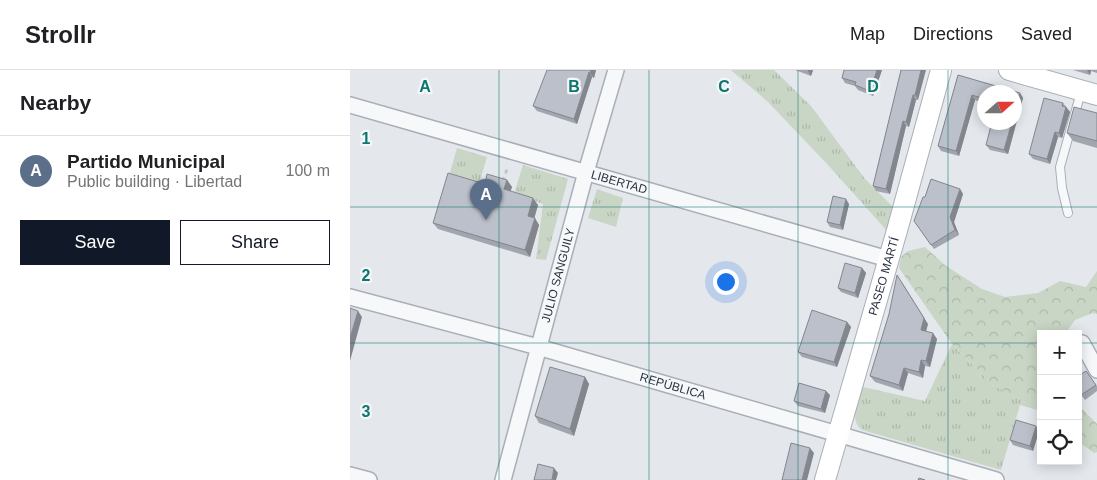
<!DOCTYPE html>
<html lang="en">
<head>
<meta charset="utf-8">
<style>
  body { margin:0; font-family:Helvetica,sans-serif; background:#f6f6f6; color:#202124 }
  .controls { position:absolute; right:15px; bottom:15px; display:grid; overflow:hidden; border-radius:0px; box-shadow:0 2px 12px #0003 }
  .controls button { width:45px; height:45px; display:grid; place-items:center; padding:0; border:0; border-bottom:1px solid #e0e0e0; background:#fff; color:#202124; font:25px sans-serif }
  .compass { position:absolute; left:627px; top:15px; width:45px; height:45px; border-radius:50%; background:#fff; box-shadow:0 2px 12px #0003; rotate:69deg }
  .you { position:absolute; left:375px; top:211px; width:18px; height:18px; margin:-12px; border:4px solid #fff; border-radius:50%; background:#1a73e8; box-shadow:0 0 0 8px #1a73e833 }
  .badge { display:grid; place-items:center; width:32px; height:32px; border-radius:50%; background:#111827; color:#fff; font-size:16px; font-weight:700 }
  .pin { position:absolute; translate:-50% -41px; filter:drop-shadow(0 1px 2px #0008) }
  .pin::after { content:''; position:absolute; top:26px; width:18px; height:15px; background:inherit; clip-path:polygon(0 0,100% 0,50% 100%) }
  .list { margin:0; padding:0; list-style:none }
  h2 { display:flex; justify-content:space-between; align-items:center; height:65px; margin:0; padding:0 20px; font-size:21px }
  h2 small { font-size:16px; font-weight:400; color:#757577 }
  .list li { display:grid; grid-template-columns:32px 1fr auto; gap:15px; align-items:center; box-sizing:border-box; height:70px; padding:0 20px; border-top:1px solid #e0e0e0 }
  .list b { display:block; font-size:19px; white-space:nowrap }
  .list p { margin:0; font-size:16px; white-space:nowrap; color:#757577 }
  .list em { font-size:16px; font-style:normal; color:#757577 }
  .actions { display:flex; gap:10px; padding:15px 20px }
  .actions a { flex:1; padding:11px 0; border:1px solid #111827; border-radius:0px; text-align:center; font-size:18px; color:#111827 }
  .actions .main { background:#111827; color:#fff }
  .icon { flex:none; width:28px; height:28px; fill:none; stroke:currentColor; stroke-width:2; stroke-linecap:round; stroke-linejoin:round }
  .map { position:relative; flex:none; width:747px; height:410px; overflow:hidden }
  header { display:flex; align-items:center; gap:30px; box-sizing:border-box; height:70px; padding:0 25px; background:#fff; border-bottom:1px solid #e0e0e0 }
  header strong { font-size:24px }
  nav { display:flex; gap:28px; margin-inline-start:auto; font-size:18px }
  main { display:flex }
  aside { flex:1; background:#fff }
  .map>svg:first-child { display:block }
</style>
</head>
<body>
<header>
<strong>Strollr</strong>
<nav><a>Map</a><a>Directions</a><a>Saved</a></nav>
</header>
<main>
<aside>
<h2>Nearby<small></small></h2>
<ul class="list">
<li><span class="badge" style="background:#5c6f8a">A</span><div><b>Partido Municipal</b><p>Public building · Libertad</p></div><em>100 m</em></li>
</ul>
<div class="actions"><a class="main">Save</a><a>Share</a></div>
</aside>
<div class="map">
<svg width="747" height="410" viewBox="0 0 747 410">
  <defs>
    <pattern id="grass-tufts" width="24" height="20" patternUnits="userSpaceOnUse" patternTransform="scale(1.25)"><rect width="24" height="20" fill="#c9d6c5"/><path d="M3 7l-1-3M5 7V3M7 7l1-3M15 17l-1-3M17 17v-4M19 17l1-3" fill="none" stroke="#adb8ab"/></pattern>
    <pattern id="forest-crowns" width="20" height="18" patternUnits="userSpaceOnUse" patternTransform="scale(1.25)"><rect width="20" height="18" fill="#c9d6c5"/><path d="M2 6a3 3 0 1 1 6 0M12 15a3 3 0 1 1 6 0" fill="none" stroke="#adb8ab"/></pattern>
  </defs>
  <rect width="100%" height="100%" fill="#e4e7ec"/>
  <path fill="url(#grass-tufts)" d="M 381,0 L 424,0 L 461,36 L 515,109 L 544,138 L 538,162 L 478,95 L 418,32 Z
    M 107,78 L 137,87 L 129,114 L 99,106 Z
    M 173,95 L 218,109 L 196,190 L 186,189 L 193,134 L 164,124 Z
    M 247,119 L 273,128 L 266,157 L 238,148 Z
    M 602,274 L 643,315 L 691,341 L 670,335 L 651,400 L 512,360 C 498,350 509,331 513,317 L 575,331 Z"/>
  <path fill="url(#forest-crowns)" d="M 575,177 L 596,196 L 632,219 L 655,227 L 688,223 L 710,211 L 736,217 L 747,201 L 747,244 L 743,243 L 725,250 L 715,264 L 691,264 L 691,341 L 643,315 L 602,274 L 549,198 L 551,187 L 558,181 Z
    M 728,335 L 747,354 L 747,382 L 744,383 L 728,371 Z"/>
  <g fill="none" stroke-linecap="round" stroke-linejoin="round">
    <defs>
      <path id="lane" d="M 718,143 L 712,118 L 710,97 L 731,22"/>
      <g id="street">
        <path id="s1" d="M 0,35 L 538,189"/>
        <path id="s2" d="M 0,227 L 188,277 L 646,410"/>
        <path d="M 732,273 L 747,300"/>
        <path d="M 0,405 L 19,410"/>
        <path id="s3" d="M 153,410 L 236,102 L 266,0"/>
      </g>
      <g id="secondary">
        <path d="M 659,0 L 747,25"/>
        <path id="s4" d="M 475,410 L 548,157 L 591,0"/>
      </g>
    </defs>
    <use href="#lane" stroke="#a9aeb7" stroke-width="10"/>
    <use href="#street" stroke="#a9aeb7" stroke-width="18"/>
    <use href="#secondary" stroke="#a9aeb7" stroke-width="22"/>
    <path stroke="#c2c5cb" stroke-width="3" stroke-dasharray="4 4" stroke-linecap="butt" d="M 153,111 L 158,96"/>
    <use href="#lane" stroke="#f7f8fa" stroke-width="8"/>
    <use href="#street" stroke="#f7f8fa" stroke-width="15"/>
    <use href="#secondary" stroke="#fff" stroke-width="20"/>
  </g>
  <path fill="#a1a5ae" d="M 246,0 L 244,8 L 242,7 L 227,54 L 187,41 L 183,36 L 195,7 Z
    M 445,0 L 463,0 L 461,6 Z
    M 495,0 L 532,0 L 523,26 L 508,20 L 505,16 L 495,13 L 492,8 Z
    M 551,0 L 568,30 L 566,30 L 559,57 L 556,56 L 540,124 L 526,121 L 523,116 Z
    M 723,0 L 747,0 L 747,3 L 741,1 L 740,5 Z
    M 608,5 L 670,23 L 673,28 L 658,84 L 640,80 L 636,75 L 664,22 L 634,22 L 634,33 L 625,30 L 609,86 L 591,81 L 588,76 Z
    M 713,33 L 720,42 L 712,68 L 708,67 L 700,94 L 683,89 L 679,84 Z
    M 747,43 L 747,78 L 723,71 L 717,63 Z
    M 157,110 L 162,117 L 160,121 L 188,135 L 184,148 L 189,155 L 180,187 L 88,159 L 83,153 L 135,114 Z
    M 610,119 L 613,124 L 604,152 L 609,165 L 584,179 L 564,151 L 575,127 Z
    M 499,134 L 493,160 L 480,157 L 477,152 Z
    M 512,198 L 516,203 L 508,228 L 491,222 L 488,218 Z
    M 497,252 L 501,257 L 487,297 L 452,287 L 448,282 Z
    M 578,254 L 576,261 L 587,269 L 580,297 L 575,296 L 573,308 L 558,303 L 553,321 L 525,312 L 520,306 Z
    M 736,301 L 747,316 L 747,321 L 735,330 L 728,321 Z
    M 235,307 L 239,314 L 224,366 L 189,353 L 185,346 Z
    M 480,325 L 475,343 L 448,336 L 444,331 Z
    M 689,361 L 683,381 L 663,375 L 660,370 Z"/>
  <path fill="#83868d" d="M 241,0 L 246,0 L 244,8 L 240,3 Z
    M 458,0 L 463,0 L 461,6 L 458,1 Z
    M 527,0 L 532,0 L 523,26 L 520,21 Z
    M 571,0 L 576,0 L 568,30 L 565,25 Z
    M 737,0 L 741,0 L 741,1 L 740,5 Z
    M 239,2 L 242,7 L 227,54 L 224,49 Z
    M 670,23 L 673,28 L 658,84 L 654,80 L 662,52 L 664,52 L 664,42 Z
    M 563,25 L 566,30 L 559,57 L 556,52 Z
    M 622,25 L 625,30 L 609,86 L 606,81 Z
    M 716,37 L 720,42 L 712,68 L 709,63 Z
    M 553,51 L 556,56 L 540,124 L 536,119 Z
    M 705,62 L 708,67 L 700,94 L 697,89 Z
    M 157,110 L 162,117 L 159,126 L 154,119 Z
    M 610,119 L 613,124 L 604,152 L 609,165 L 605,160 L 600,147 Z
    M 183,128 L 188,135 L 183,153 L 178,146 Z
    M 496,129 L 499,134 L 493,160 L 490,155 Z
    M 185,148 L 189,155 L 180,187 L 175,180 Z
    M 512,198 L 516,203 L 508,228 L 505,223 Z
    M 551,211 L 578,254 L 575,265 L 571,260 Z
    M 8,241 L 12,247 L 0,291 L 0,268 Z
    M 497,252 L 501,257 L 487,297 L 484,292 Z
    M 583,263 L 587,269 L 580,297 L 576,291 Z
    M 571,290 L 575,296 L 573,308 L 569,302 Z
    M 554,298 L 558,303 L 553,321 L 549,315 Z
    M 235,307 L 239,314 L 224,366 L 220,359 Z
    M 476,321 L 480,325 L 475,343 L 471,339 Z
    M 686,356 L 689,361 L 683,381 L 680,376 Z
    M 460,378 L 464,383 L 457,410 L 452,410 Z
    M 204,398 L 208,403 L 206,410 L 202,410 Z"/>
  <path fill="#bbc0ca" stroke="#83868d" d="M 197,0 L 241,0 L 240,3 L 239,2 L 224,49 L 183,36 Z
    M 494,0 L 527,0 L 520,21 L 505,15 L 506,12 L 492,8 Z
    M 551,0 L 571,0 L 565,25 L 563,25 L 556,52 L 553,51 L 536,119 L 523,116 Z
    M 608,5 L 670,23 L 664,42 L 664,22 L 634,22 L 634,29 L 622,25 L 606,81 L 588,76 Z
    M 694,28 L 713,33 L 712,36 L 716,37 L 709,63 L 705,62 L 697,89 L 679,84 Z
    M 724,37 L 747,43 L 747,71 L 717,63 Z
    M 642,52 L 662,52 L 654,80 L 636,75 Z
    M 98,103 L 135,114 L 137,104 L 157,110 L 154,119 L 183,128 L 178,146 L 185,148 L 175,180 L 83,153 Z
    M 581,109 L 610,119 L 600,147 L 605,160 L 581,175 L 564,151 L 573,127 L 575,127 Z
    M 483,126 L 496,129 L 490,155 L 477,152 Z
    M 495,193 L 512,198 L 505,223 L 488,218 Z
    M 547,205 L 574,248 L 571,260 L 583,263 L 576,291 L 571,290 L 569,302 L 554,298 L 549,315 L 520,306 L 539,244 Z
    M 0,238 L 8,241 L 0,268 Z
    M 462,240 L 497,252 L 484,292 L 448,282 Z
    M 200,297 L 235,307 L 220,359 L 185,346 Z
    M 736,301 L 746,315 L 731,325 L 728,321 L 728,306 Z
    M 449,313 L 476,321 L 471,339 L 444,331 Z
    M 666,350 L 686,356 L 680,376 L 660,370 Z
    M 441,373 L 460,378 L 452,410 L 432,410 Z
    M 188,394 L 204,398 L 202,410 L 184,410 Z
    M 569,408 L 575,410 L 568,410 Z"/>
  <path fill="none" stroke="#0f766e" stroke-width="1" stroke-opacity="0.55" d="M 149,0 L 149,410M 299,0 L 299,410M 448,0 L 448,410M 598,0 L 598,410M 0,137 L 747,137M 0,273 L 691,273M 728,273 L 747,273"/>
  <g text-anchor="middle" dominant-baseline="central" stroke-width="4.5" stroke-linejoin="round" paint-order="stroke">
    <g font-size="12" fill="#2b3445" stroke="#f4f6f9">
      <text stroke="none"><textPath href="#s1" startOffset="280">LIBERTAD</textPath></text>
      <text stroke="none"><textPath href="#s3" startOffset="212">JULIO SANGUILY</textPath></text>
      <text stroke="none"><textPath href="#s4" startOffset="212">PASEO MARTÍ</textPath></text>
      <text stroke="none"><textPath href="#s2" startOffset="335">REPÚBLICA</textPath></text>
    </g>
  </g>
  <g font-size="16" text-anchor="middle" font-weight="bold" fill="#0f766e" stroke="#f4f6f9" stroke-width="4.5" stroke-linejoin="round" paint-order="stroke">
    <text x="75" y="22">A</text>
    <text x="224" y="22">B</text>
    <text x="374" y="22">C</text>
    <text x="523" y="22">D</text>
    <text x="16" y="74">1</text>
    <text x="16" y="211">2</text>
    <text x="16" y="347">3</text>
  </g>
</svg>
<div class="controls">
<button>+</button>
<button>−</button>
<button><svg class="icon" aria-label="locate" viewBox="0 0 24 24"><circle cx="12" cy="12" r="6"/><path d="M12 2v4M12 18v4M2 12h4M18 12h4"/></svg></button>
</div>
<svg class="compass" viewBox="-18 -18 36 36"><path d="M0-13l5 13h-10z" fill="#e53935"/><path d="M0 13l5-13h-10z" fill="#757577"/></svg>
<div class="you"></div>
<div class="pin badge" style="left:136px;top:150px;background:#5c6f8a">A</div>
</div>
</main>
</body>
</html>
